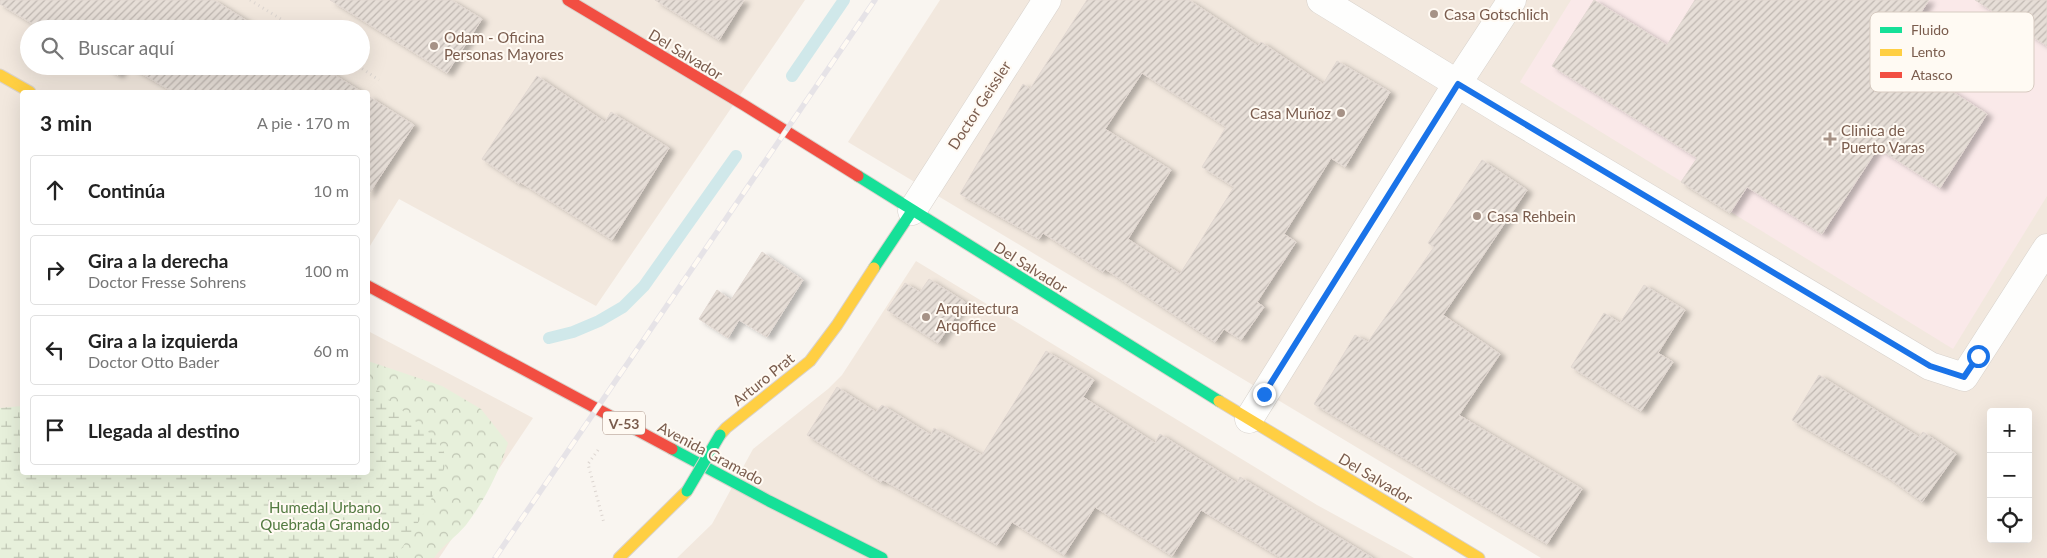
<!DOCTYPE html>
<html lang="es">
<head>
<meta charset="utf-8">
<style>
  body { margin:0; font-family:Lato,sans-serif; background:#f6f6f6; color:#222 }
  .controls { position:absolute; right:15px; bottom:15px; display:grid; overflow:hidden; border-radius:5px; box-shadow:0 5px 20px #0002 }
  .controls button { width:45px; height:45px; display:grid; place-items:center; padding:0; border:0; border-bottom:1px solid #e0e0e0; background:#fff; color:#222; font:25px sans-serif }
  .stop { position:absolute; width:15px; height:15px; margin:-11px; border:4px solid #1a73e8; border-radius:50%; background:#fff }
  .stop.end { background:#1a73e8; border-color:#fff; box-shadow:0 1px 5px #0008 }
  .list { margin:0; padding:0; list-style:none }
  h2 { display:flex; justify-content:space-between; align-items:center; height:65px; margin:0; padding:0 20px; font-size:21px }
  h2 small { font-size:16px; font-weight:400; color:#767676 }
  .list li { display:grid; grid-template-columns:32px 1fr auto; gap:15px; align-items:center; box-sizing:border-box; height:70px; margin:0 10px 10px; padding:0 10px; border:1px solid #e0e0e0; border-radius:5px }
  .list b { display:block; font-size:19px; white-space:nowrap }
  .list p { margin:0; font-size:16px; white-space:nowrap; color:#767676 }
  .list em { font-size:16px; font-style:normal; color:#767676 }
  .icon { flex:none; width:28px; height:28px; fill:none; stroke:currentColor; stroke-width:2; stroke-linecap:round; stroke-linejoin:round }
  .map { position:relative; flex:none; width:2047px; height:558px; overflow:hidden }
  .search { position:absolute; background:#fff; box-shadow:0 5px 20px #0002; left:20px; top:20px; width:350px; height:55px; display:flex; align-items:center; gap:12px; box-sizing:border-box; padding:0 18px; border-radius:28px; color:#767676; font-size:19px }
  .panel { position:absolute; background:#fff; box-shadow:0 5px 20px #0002; left:20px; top:90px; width:350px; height:385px; border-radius:5px }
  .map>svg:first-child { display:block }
</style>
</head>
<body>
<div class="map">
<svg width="2047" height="558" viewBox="0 0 2047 558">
  <defs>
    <pattern id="forest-crowns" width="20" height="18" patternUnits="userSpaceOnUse" patternTransform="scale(1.25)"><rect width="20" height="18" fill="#e7f0db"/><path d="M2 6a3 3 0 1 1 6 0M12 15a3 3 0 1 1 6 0" fill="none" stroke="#c0c6b4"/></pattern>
    <pattern id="wetland-marsh" width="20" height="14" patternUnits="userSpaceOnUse" patternTransform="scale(1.25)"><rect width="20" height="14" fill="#e7f0db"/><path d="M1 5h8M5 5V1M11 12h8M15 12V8" fill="none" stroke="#c0c6b4"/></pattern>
    <pattern id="building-hatch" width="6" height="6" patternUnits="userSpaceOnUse" patternTransform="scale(1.25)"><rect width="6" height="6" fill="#e6ded7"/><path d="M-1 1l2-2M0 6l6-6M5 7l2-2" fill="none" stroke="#bfb7b1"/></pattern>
    <filter id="shadow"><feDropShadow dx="5.5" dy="3" stdDeviation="2.5" flood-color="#0004"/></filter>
  </defs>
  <rect width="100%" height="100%" fill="#f9f5f0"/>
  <path fill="#f2e8de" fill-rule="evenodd" d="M 0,0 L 805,0 L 596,306 L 399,199 L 368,249 L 368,92 L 22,92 L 22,472 L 368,472 L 368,331 L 533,418 L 439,558 L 0,558 ZM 29,29 L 361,29 L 361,66 L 29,66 Z
    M 940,0 L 2047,0 L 2047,558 L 1541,558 L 848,142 ZM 1991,412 L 2028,412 L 2028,539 L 1991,539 Z
    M 916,261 L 1317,505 L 1414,558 L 677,558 L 712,524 L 753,449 L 828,389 L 842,375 Z"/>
  <path fill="#fae9e9" d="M 1571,0 L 2047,0 L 2047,196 L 1953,349 L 1520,82 Z"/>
  <path fill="url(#forest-crowns)" d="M 368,361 L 442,386 L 481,409 L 508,443 C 499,472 485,500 466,525 C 456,537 443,545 434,558 L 0,558 L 0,415 L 22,472 L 368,472 Z"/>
  <path fill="url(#wetland-marsh)" d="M 368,382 L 438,440 L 447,459 C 437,496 416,527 395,558 L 0,558 L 0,408 L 22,406 L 22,472 L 368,472 Z"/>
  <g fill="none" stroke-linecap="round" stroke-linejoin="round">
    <path stroke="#d0e8ea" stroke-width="12" d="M 792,76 L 844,0
      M 549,338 L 573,332 L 599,321 L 623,307 L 644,286 L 736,156"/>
  </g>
  <path fill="url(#building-hatch)" stroke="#e2d8d2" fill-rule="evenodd" filter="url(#shadow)" d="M 0,0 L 214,0 L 260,29 L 41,29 L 0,4 Z
    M 330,0 L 451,0 L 482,19 L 447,73 Z
    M 655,0 L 744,0 L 719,40 Z
    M 1087,0 L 1189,0 L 1258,46 L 1261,42 L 1323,84 L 1337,61 L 1390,92 L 1345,167 L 1331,158 L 1284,234 L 1296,242 L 1257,302 L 1264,307 L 1241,340 L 1224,329 L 1215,342 L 1105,269 L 1103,272 L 1043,233 L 1039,239 L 960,194 L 1023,84 L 1030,89 ZM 1142,73 L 1226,127 L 1202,167 L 1234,187 L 1180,274 L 1128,239 L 1171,170 L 1105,129 Z
    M 1594,0 L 1667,45 L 1695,0 L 1929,0 L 1894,54 L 1987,114 L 1940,188 L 1878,148 L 1822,234 L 1747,187 L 1730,213 L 1681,182 L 1697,158 L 1552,66 Z
    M 1975,0 L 2047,0 L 2047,46 Z
    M 103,66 L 123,66 L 118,75 Z
    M 129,66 L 320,66 L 362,92 L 173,92 Z
    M 537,76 L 605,122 L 611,112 L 669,148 L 612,240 L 520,182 L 519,184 L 482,159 Z
    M 368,96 L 414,125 L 368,195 Z
    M 1482,160 L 1527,190 L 1443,315 L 1500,354 L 1459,415 L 1582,489 L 1547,544 L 1314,404 L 1355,335 L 1368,342 L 1434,247 L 1428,243 Z
    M 762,252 L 803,280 L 767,337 L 739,320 L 728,338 L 699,319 L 717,290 L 731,300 Z
    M 929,279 L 965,302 L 938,343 L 887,310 L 905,283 L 920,292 Z
    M 1644,285 L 1685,310 L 1658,353 L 1673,362 L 1641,411 L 1571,367 L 1604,313 L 1620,323 Z
    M 1046,351 L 1094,380 L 1083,397 L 1155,443 L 1160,434 L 1237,483 L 1240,477 L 1373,558 L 1281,558 L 1201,510 L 1172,556 L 1095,507 L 1064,555 L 1012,522 L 997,545 L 883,480 L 881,482 L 807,435 L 837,387 L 876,412 L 882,405 L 931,435 L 934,428 L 982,455 Z
    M 1819,375 L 1919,437 L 1923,432 L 1956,454 L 1922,502 L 1887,477 L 1792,420 Z"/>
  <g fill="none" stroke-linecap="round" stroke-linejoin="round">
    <defs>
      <path id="street" d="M 1321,0 L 1507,114 L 1930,366 L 1964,377 L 2047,248
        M 912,211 L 1047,0
        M 1249,419 L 1457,84 L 1512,0"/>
      <path id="fast" d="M 858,176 L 1219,401
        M 874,268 L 912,211
        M 672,449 L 769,501 L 882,558"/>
      <path id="slow" d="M 0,75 L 30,92
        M 1219,401 L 1479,558
        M 720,435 L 726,428 L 810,361 L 837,325 L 874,268
        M 619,558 L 687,491"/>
      <path id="jam" d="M 568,0 L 744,105 L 858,176
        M 368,286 L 672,449"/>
    </defs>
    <use href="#street" stroke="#d7d1cb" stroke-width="29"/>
    <use href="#fast" stroke="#d9d2cb" stroke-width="13"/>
    <use href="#slow" stroke="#d9d2cb" stroke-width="13"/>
    <use href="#jam" stroke="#d9d2cb" stroke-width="13"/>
    <path stroke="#dcd5d0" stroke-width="3" stroke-dasharray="1 4" stroke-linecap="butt" d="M 250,0 L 297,29
      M 358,66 L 379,80
      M 598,450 L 588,464 L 604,523"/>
    <use href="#street" stroke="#fefefd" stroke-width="28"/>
    <use href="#fast" stroke="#16e098" stroke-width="11"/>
    <use href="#slow" stroke="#ffcf43" stroke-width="11"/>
    <use href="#jam" stroke="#f24e42" stroke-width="11"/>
    <defs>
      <path id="rail" d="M 495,558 L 875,0"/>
    </defs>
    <use href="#rail" stroke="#e6e3e7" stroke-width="5.5"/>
    <use href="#rail" stroke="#fffaf3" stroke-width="4" stroke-dasharray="11" stroke-linecap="butt"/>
    <defs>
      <path id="fast-bridge" d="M 687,491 L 720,435"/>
    </defs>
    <use href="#fast-bridge" stroke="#d9d2cb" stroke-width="13" stroke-linecap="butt"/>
    <use href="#fast-bridge" stroke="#16e098" stroke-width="11"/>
  </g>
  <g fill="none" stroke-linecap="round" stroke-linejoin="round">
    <path stroke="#1a73e8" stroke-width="6" d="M 1264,394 L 1458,84 L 1930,366 L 1964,377 L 1978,356"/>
  </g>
  <g fill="#a69286" stroke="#fffaf3" stroke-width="2">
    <circle cx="1434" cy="14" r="5"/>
    <circle cx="434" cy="46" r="5"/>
    <circle cx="1341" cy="113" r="5"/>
    <path d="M1827.5 131.5h5v5h5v5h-5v5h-5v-5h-5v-5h5z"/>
    <circle cx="1477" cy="216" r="5"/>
    <circle cx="926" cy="317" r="5"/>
  </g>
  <g text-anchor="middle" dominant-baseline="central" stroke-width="4" stroke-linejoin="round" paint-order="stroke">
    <rect fill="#fffaf3" stroke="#a28b7f" stroke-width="1" x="603" y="411.5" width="42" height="23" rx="4"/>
    <g font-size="14" font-weight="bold" fill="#7a5c4d">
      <text x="624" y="423">V-53</text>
    </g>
    <g font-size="15" fill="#7a5c4d" stroke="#fffaf3" text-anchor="start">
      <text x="1444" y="14">Casa Gotschlich</text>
      <text x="444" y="37">Odam - Oficina<tspan x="444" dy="17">Personas Mayores</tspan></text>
      <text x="1331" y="113" text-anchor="end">Casa Muñoz</text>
      <text x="1841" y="130">Clinica de<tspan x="1841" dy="17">Puerto Varas</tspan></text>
      <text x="1487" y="216">Casa Rehbein</text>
      <text x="936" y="308">Arquitectura<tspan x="936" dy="17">Arqoffice</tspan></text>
    </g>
    <g font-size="15" fill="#7a5c4d" stroke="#fffaf3">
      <text transform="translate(686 54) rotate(31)">Del Salvador</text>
      <text transform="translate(979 105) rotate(-57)">Doctor Geissler</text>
      <text transform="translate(1031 267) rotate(32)">Del Salvador</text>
      <text transform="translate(763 379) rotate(-39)">Arturo Prat</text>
      <text transform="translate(711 453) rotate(28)">Avenida Gramado</text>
      <text transform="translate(1376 478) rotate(31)">Del Salvador</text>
    </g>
    <g font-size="15" fill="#537a41" stroke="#fffaf3">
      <text x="325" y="507">Humedal Urbano<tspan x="325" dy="17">Quebrada Gramado</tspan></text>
    </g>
  </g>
  <rect x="1870" y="12" width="164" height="80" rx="8" fill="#fffaf3" stroke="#d7cbc1" stroke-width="1"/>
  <rect x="1880" y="27" width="22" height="6" fill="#16e098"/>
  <rect x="1880" y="49" width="22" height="7" fill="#ffcf43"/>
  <rect x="1880" y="72" width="22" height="6" fill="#f24e42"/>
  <g font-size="14" fill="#7a5c4d">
    <text x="1911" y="35">Fluido</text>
    <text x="1911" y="57">Lento</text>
    <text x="1911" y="80">Atasco</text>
  </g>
</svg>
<div class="controls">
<button>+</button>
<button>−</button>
<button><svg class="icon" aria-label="locate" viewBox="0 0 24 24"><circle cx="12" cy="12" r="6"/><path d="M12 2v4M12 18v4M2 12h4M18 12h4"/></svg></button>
</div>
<div class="stop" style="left:1978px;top:356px"></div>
<div class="stop end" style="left:1264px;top:394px"></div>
<div class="search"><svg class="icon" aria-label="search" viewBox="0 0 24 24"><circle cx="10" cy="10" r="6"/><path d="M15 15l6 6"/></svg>Buscar aquí</div>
<section class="panel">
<h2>3 min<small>A pie · 170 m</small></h2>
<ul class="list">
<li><svg class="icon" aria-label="ahead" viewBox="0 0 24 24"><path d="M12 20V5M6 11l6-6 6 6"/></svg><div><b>Continúa</b></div><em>10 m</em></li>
<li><svg class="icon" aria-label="right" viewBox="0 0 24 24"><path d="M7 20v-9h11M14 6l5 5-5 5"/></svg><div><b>Gira a la derecha</b><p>Doctor Fresse Sohrens</p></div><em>100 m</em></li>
<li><svg class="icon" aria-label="left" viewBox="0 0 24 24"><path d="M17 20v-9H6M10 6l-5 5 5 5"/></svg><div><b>Gira a la izquierda</b><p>Doctor Otto Bader</p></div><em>60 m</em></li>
<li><svg class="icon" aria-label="arrive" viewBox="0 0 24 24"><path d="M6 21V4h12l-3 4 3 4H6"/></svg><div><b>Llegada al destino</b></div></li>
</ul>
</section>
</div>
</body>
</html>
